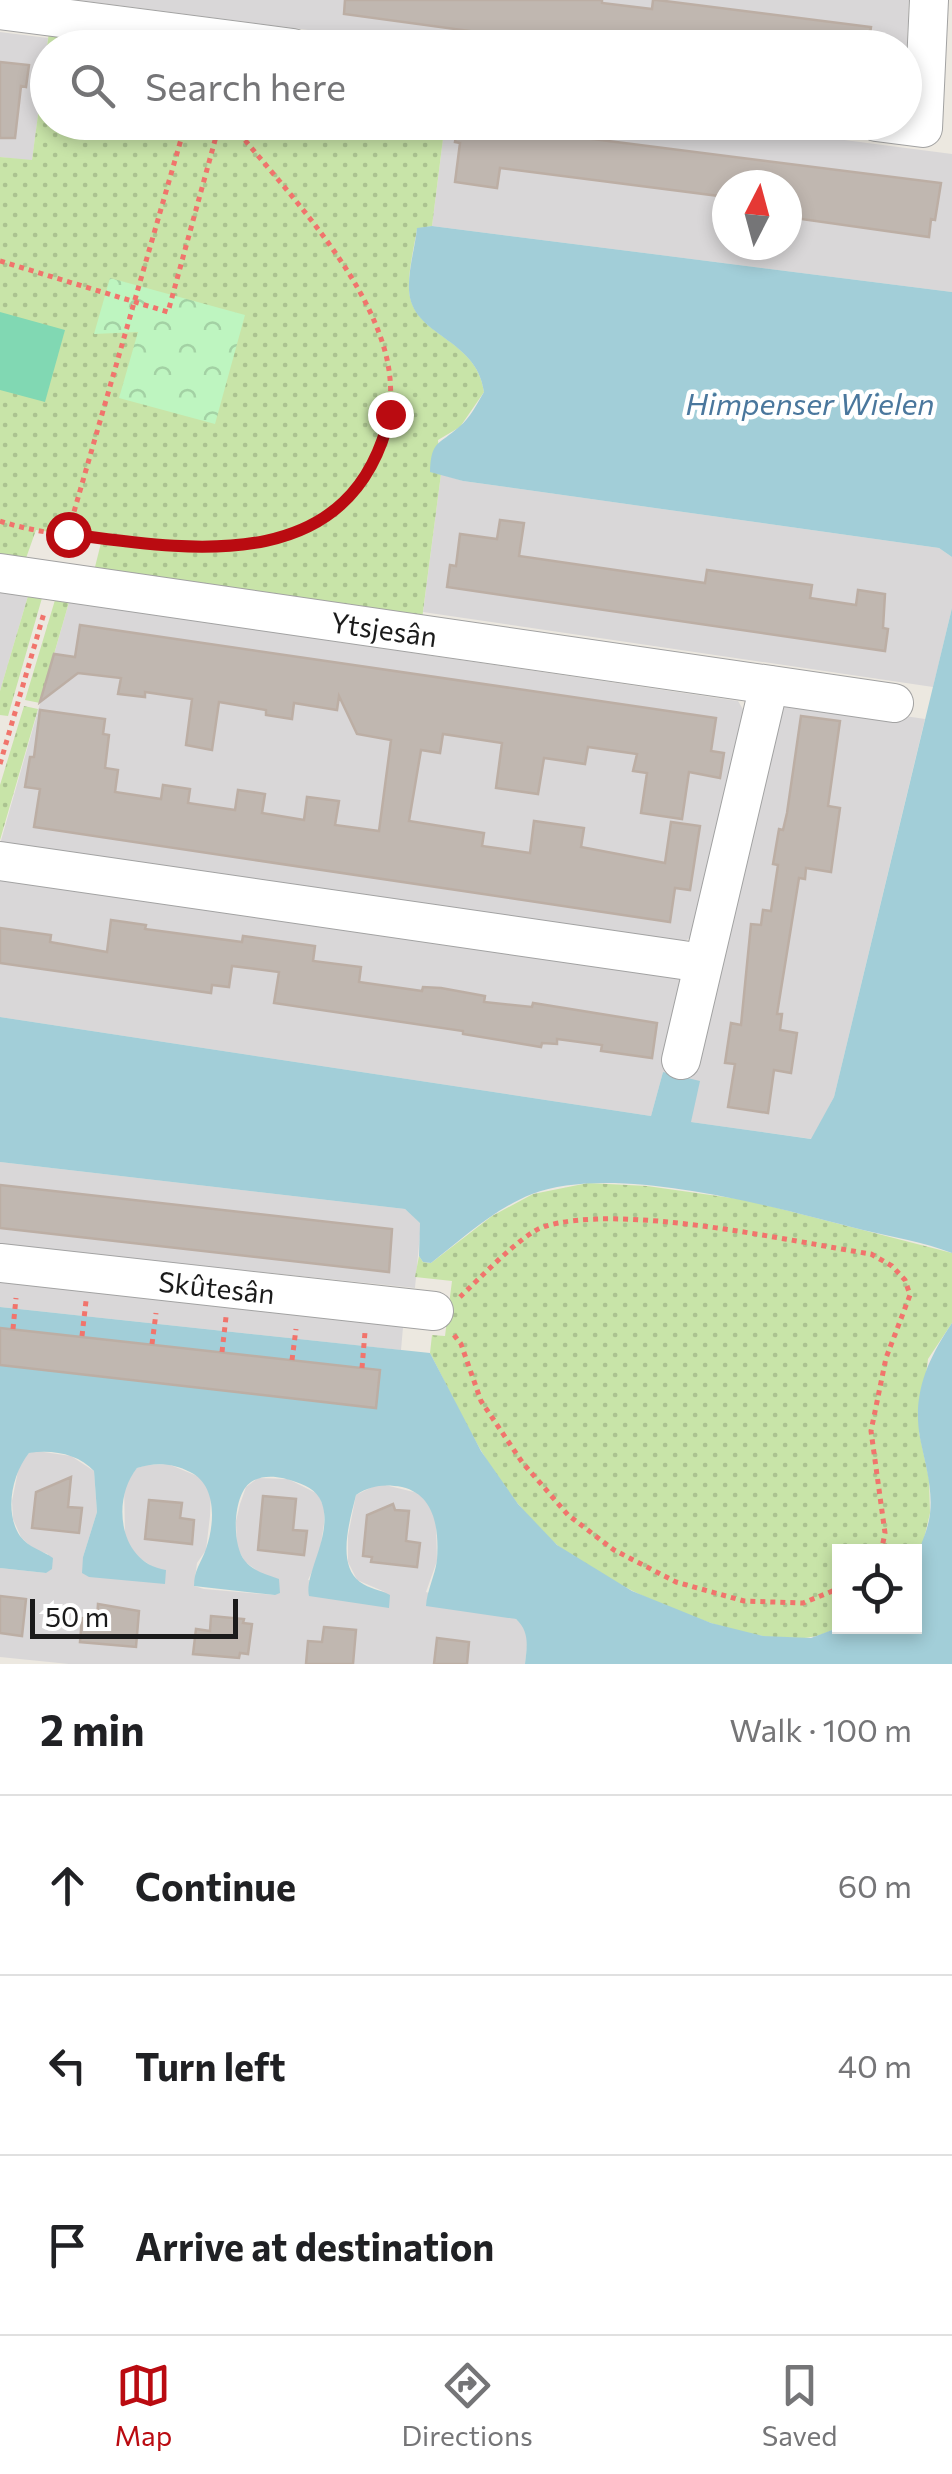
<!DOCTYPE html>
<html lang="en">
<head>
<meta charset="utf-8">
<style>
  body { margin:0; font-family:Commissioner,sans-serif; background:#f2f2f2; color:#202124 }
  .controls { position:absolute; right:30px; bottom:30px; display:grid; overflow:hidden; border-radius:0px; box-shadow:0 5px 15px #0003 }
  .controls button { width:90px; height:90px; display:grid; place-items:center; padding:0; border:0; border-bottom:2px solid #e0e0e0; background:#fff; color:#202124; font:50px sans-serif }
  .compass { position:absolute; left:712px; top:170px; width:90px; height:90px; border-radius:50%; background:#fff; box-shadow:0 5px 15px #0003; rotate:6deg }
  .scale { position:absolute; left:30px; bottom:25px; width:208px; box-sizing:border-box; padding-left:10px; border:5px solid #1b1b1b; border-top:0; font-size:28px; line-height:35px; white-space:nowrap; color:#1b1b1b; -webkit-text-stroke:8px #fff; paint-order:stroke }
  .stop { position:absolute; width:30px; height:30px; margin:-22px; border:8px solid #ba0b11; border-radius:50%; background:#fff }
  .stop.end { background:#ba0b11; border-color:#fff; box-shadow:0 2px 10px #0008 }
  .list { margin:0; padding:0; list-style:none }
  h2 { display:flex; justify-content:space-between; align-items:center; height:130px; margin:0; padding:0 40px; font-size:42px }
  h2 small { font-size:32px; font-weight:400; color:#757577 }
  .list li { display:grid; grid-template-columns:65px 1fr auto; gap:30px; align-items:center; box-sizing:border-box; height:180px; padding:0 40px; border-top:2px solid #e0e0e0 }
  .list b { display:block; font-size:38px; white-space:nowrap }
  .list em { font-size:32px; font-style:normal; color:#757577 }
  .icon { flex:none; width:55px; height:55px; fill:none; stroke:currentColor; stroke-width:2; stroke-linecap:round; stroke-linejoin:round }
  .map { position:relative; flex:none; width:952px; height:1664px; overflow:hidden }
  .search { position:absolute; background:#fff; box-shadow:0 5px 15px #0003; left:30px; right:30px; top:30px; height:110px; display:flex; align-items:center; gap:25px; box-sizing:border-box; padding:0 35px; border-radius:55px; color:#757577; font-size:38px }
  .sheet { height:670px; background:#fff }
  nav { display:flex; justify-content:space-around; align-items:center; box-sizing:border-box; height:140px; border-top:2px solid #e0e0e0; background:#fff; font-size:28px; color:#757577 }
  nav a { display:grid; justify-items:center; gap:5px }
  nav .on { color:#ba0b11 }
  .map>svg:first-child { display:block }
</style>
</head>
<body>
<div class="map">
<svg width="952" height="1664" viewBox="0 0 952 1664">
  <defs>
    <pattern id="grass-dots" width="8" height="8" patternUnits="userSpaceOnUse" patternTransform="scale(2.5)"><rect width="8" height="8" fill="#c8e4a8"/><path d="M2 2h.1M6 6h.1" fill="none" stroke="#abc390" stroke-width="1.8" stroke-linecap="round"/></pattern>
    <pattern id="park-crowns" width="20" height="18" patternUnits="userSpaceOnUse" patternTransform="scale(2.5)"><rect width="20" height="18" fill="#bef5c0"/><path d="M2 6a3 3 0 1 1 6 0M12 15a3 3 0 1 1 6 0" fill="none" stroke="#a3d1a4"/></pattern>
  </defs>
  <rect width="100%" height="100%" fill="#ece8e0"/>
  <path fill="#d9d7d8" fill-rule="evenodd" d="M 77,0 L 909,0 L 905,88 L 904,48 L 446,48 Z
    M 0,32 L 48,38 L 32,161 L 0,157 Z
    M 707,122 L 952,154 L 952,292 L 432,226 L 445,123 ZM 727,185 L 787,185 L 787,245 L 727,245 Z
    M 441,474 L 463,481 L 939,548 L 952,557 L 952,608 L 933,687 L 423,612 Z
    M 0,592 L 28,596 L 0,691 Z
    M 69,602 L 738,701 L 744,711 L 691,937 L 682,943 L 0,844 Z
    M 784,698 L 925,719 L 834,1097 L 812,1139 L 691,1122 L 663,1072 L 651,1116 L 0,1017 L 0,879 L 691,980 Z
    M 0,1162 L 405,1209 L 421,1223 L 415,1288 L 0,1245 Z
    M 0,1272 L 404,1316 L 401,1350 L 0,1307 Z
    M 37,1451 L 71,1456 L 94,1471 L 97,1512 L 83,1557 L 166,1570 L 156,1569 L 132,1553 L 125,1535 L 124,1484 L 137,1468 L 147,1465 L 168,1464 L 202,1478 L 211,1491 L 210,1516 L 206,1550 L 197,1563 L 194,1586 L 204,1589 L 275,1595 L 259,1572 L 245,1562 L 237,1547 L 236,1521 L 240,1504 L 246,1487 L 258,1478 L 288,1479 L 318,1494 L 324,1508 L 324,1524 L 319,1556 L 308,1580 L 385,1592 L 357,1580 L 348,1562 L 348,1536 L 356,1495 L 374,1486 L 385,1485 L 418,1493 L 429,1504 L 436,1522 L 437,1561 L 426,1592 L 516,1619 L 524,1626 L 528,1638 L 525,1664 L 69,1664 L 0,1657 L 0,1568 L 46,1573 L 48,1554 L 33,1549 L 21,1537 L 13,1519 L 12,1501 L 19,1466 L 29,1453 Z"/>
  <path fill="url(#grass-dots)" d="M 49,32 L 163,47 L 48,48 L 48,122 L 445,123 L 432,226 L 417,229 C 414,248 408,271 409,290 C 412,337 477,337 484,392 L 460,427 L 438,440 L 441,474 L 422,619 L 94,571 L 102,539 L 36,530 L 25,561 L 0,557 L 0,157 L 32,160 Z
    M 28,596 L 42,598 L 8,716 L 0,715 L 0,691 Z
    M 55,600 L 69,602 L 40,703 L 25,700 Z
    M 24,706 L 38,709 L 0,840 L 0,785 Z
    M 588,1183 L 647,1186 L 746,1200 L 952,1253 L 952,1323 L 928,1359 L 919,1432 L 929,1479 L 930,1513 L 921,1552 L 915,1563 L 914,1552 L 840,1552 L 840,1627 C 831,1630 821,1636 811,1637 C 747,1650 606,1586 556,1544 C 543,1533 530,1518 519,1505 C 481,1460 457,1405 430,1353 L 432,1335 L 445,1336 L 452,1281 L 415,1277 L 419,1256 L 423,1262 L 431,1263 L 492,1216 L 533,1194 Z"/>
  <path fill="url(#park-crowns)" d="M 110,278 L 245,315 L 215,424 L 119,398 L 138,332 L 94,334 Z"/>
  <path fill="#81d8b3" d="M 0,312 L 65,330 L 45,402 L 0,390 Z"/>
  <path fill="#a2ced8" d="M 432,226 L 952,292 L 952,557 L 939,548 L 463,481 L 430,472 C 431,440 439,445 459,427 C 470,418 477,404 484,392 C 477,337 411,337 409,290 C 408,270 415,248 417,228 Z
    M 952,608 L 952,1253 C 924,1242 892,1237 863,1230 C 776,1208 617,1162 532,1194 C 494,1209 462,1239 431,1263 L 423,1262 L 419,1256 L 420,1223 L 405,1209 L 0,1162 L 0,1017 L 651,1116 L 663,1072 L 700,1081 L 691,1122 L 811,1139 L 834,1097 Z
    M 0,1307 L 430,1353 L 481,1451 L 518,1504 L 557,1545 L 632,1591 L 711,1623 L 763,1636 L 811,1638 L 840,1627 L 914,1626 C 915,1607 911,1584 915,1565 C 918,1548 928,1532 930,1514 C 933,1488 925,1463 920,1438 C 912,1393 928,1359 952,1323 L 952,1664 L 525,1664 C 527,1646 530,1632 516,1619 L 426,1606 C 427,1590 435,1576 437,1560 C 439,1531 436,1495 402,1487 C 385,1484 371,1485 356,1495 C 350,1520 336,1564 360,1582 C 369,1589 381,1590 390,1595 L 389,1608 L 309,1596 C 304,1575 331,1538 323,1507 C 320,1493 309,1486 296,1482 C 283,1477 264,1473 251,1482 C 233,1494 231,1544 245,1561 C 253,1571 267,1575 279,1579 L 280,1593 L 275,1595 L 194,1586 C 194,1570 201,1563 206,1549 C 215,1523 217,1485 190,1472 C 173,1463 155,1462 137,1468 C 111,1500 119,1563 166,1570 L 165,1584 L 89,1577 L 82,1573 L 83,1557 L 97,1512 L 94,1471 C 79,1454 52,1449 29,1453 C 12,1474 4,1512 20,1536 C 29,1548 42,1550 53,1558 L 52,1569 L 46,1573 L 0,1568 Z"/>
  <path fill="#c0b7b0" stroke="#bcaea4" stroke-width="2.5" d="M 345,0 L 602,0 L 602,3 L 652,9 L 653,0 L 657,0 L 871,27 L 868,48 L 808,44 L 808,48 L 596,48 L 344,14 Z
    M 0,62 L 29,65 L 26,87 L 21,86 L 15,138 L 0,138 Z
    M 458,122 L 941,183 L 935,220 L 931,219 L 929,237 L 787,217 L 787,185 L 727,185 L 727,197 L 500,168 L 497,188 L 455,182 L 460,143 L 455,142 Z
    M 500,520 L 524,523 L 519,556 L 705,583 L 707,570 L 776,580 L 812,585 L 810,598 L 856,605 L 858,590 L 885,594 L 883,628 L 888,629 L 885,651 L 447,587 L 450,565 L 456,566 L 460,534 L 497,539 Z
    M 80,625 L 716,718 L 711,751 L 724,753 L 720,778 L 689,772 L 682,819 L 641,813 L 647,773 L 633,771 L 637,754 L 588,747 L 585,764 L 544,758 L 538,794 L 496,788 L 502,743 L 443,734 L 440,753 L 421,750 L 409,821 L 484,833 L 482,846 L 530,853 L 534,821 L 584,828 L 581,847 L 665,863 L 671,822 L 700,826 L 690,890 L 675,888 L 670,922 L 34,827 L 40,789 L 25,787 L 30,757 L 34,757 L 40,710 L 105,719 L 103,734 L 109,735 L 105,768 L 118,770 L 115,792 L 161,799 L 163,785 L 190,789 L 188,803 L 235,810 L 238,790 L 252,792 L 265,794 L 262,813 L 304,820 L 307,797 L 339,801 L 335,825 L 379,831 L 391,740 L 357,734 L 339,696 L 337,710 L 294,703 L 292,719 L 266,715 L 266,710 L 219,702 L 212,750 L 186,745 L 192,699 L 145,692 L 145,697 L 118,694 L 121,678 L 78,673 L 40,702 L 54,654 L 75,657 Z
    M 801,716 L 840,721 L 828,806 L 840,808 L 831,872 L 806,868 L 805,879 L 799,878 L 777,1014 L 782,1014 L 780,1030 L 797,1033 L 791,1073 L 774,1070 L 768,1113 L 728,1107 L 735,1064 L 725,1063 L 731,1023 L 741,1025 L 751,924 L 761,925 L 763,910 L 771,911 L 778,865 L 773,864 L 779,829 L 783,830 L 787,813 Z
    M 111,920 L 146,925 L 145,929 L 242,942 L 243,936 L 315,946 L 313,961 L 361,967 L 359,982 L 422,991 L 423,987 L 441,988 L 485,996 L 484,1002 L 532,1007 L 533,1003 L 657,1023 L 652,1058 L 601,1051 L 602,1045 L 557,1039 L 557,1044 L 542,1043 L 541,1047 L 463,1034 L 463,1031 L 274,1003 L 279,972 L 232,966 L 229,987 L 212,985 L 211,993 L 0,963 L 0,928 L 51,935 L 50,942 L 107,952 Z
    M 0,1185 L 392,1229 L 389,1272 L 0,1228 Z
    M 0,1328 L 380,1370 L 376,1408 L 0,1365 Z
    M 71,1477 L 68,1507 L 82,1508 L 79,1533 L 32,1528 L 36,1492 Z
    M 263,1496 L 296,1499 L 293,1530 L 307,1531 L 304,1555 L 258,1550 Z
    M 149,1500 L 182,1503 L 180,1518 L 194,1520 L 192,1544 L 145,1539 Z
    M 393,1504 L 395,1510 L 409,1511 L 406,1541 L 420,1543 L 417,1567 L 371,1562 L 372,1557 L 363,1556 L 367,1515 Z
    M 0,1596 L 26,1599 L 22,1636 L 0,1633 Z
    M 98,1604 L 139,1611 L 136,1647 L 80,1642 L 82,1618 L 97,1619 Z
    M 211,1616 L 244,1619 L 243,1623 L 252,1624 L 248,1654 L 240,1653 L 239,1658 L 193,1654 L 196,1629 L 210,1631 Z
    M 324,1627 L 356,1630 L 353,1664 L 306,1664 L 308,1641 L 322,1642 Z
    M 437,1638 L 469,1642 L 467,1664 L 434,1664 Z"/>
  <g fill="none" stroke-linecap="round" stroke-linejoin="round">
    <defs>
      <g id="minor">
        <path d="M 0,10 L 293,48"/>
        <path d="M 876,122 L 923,128 L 929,0"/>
        <path id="s1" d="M 0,573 L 894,703"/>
        <path d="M 0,861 L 703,963"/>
        <path d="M 681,1060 L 769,685"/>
        <path id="s2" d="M 0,1263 L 434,1311"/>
      </g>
    </defs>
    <use href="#minor" stroke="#a2a2a2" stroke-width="40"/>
    <path stroke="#f1746c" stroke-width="5" stroke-dasharray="5 5" stroke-linecap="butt" d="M 0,261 L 168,312 L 220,122
      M 0,521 C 36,533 75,536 112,540 C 208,552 306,563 367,471 C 390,436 396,396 386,355 C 364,270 285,190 230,122
      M 63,550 L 186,122
      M 0,764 L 44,613
      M 460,1297 C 478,1280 522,1234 543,1227 C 619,1202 788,1241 871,1254 L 892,1266 L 905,1280 L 910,1295 L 886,1358 L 871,1431 L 885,1533 L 881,1552
      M 13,1329 L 16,1298
      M 454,1335 L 461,1344 L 481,1401 L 522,1462 L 568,1515 L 614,1550 L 676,1582 L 744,1601 L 803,1603 L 840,1588
      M 82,1336 L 86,1301
      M 152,1344 L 156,1313
      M 222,1352 L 226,1317
      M 292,1360 L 296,1329
      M 362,1368 L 365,1332"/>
    <use href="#minor" stroke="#fff" stroke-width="38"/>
  </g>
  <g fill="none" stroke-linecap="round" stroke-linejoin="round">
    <path stroke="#ba0b11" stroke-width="12" d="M 68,534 C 194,551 353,577 390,414"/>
  </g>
  <g text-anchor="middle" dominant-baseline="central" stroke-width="9" stroke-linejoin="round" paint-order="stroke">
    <g font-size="28" fill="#1b1b1b" stroke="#fff">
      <text stroke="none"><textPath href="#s1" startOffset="388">Ytsjesân</textPath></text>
      <text stroke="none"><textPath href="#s2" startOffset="218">Skûtesân</textPath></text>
    </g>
    <g font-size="30" font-style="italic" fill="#4a779d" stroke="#fff">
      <text x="810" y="402">Himpenser Wielen</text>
    </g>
  </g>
</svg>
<div class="controls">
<button><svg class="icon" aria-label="locate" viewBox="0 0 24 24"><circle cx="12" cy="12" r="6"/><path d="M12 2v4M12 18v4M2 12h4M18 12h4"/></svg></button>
</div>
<svg class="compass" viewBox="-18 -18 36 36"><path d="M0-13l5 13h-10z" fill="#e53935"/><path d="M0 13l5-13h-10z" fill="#757577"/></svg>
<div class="scale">50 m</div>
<div class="stop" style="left:68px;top:534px"></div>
<div class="stop end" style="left:390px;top:414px"></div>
<div class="search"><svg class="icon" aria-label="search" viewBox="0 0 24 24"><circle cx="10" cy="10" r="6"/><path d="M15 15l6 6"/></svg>Search here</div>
</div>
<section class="sheet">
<h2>2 min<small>Walk · 100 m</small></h2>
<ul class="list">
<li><svg class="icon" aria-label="ahead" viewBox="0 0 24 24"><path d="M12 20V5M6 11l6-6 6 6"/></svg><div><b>Continue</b></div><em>60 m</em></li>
<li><svg class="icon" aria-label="left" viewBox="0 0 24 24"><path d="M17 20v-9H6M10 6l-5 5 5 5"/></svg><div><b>Turn left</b></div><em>40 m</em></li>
<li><svg class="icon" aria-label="arrive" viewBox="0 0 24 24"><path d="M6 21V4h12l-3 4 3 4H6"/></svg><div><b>Arrive at destination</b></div></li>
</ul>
</section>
<nav>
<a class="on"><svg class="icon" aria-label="map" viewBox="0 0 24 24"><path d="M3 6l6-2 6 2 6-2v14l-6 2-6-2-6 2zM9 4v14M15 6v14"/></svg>Map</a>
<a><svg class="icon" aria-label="directions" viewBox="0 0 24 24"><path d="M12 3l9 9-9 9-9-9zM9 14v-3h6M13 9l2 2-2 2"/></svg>Directions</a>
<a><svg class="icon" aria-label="saved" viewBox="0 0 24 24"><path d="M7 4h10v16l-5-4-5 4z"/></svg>Saved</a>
</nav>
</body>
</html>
